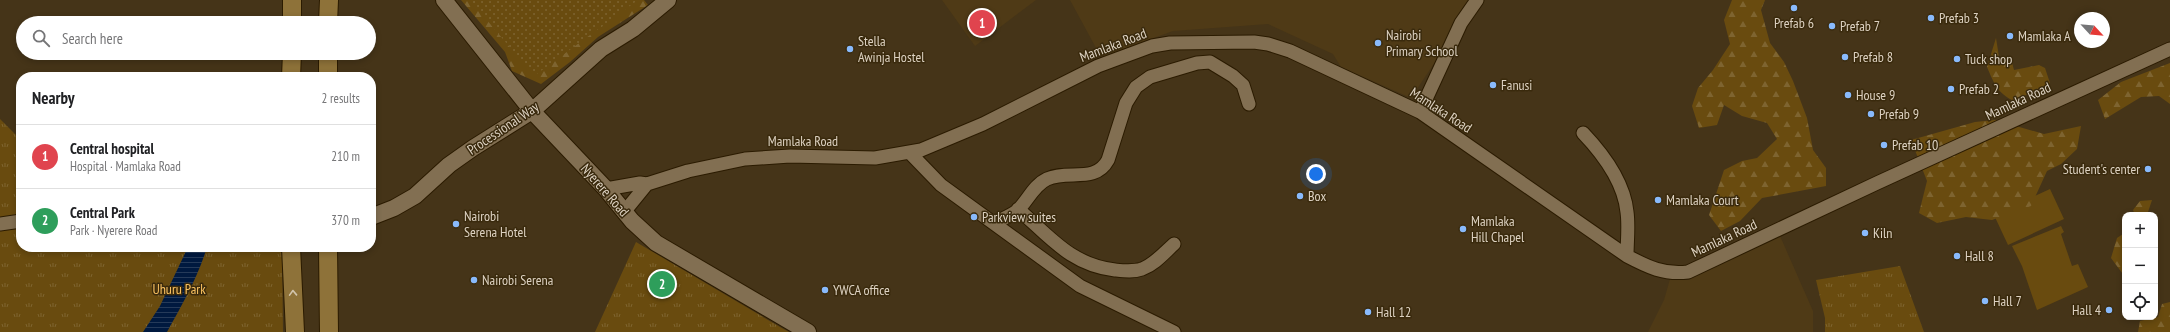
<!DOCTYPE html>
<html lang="en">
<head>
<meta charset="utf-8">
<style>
  body { margin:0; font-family:"PT Sans Narrow",sans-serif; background:#f6f6f6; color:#202124 }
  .controls { position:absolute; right:12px; bottom:12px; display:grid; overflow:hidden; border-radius:8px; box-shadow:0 2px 6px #0003 }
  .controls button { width:36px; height:36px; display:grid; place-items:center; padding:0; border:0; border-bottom:1px solid #e0e0e0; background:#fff; color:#202124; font:20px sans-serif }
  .compass { position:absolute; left:2074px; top:12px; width:36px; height:36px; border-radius:50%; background:#fff; box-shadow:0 2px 6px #0003; rotate:116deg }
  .you { position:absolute; left:1316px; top:174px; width:14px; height:14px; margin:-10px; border:3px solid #fff; border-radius:50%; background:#1a73e8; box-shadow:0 0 0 6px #1a73e833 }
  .badge { display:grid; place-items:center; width:26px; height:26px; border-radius:50%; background:#4f6685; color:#fff; font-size:13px; font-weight:700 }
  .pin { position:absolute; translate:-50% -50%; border:2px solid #fff; box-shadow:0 1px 4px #0006 }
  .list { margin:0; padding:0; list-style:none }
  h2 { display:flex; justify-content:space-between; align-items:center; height:52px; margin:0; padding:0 16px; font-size:17px }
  h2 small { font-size:13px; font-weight:400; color:#757577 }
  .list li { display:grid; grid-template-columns:26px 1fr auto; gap:12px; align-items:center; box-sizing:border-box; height:64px; padding:0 16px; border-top:1px solid #e0e0e0 }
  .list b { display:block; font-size:15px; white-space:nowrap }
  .list p { margin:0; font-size:13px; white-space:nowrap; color:#757577 }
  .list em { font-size:13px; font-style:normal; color:#757577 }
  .icon { flex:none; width:22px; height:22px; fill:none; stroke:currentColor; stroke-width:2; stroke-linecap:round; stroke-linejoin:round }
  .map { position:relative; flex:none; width:2170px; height:332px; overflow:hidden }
  .search { position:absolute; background:#fff; box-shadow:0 2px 6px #0003; left:16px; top:16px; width:360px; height:44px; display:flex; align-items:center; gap:10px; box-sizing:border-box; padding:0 14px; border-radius:22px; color:#757577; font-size:15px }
  .panel { position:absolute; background:#fff; box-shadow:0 2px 6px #0003; left:16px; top:72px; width:360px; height:180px; border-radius:16px }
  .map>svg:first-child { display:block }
</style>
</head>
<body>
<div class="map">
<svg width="2170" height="332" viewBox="0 0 2170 332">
  <defs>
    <pattern id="forest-firs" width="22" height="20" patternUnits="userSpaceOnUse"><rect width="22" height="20" fill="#694b0f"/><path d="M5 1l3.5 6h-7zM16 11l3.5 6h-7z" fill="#7e6430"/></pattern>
    <pattern id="park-tufts" width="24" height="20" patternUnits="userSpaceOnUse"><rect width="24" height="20" fill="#694b0f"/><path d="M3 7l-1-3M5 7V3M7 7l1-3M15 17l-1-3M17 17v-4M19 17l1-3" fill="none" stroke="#7e6430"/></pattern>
    <pattern id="garden-dots" width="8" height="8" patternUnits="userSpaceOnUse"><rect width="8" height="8" fill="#694b0f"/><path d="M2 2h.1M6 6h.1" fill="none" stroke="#7e6430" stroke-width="1.8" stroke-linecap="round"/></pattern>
    <pattern id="water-rules" width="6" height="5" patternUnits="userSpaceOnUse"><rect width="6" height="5" fill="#00193f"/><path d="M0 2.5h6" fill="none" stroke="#253a59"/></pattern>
  </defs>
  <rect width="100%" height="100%" fill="#453418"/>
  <path fill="#4f3a16" d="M 942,0 L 1036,0 L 975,46 Z
    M 1070,0 L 1484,0 L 1463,20 L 1411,98 L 1341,67 L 1333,54 L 1268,24 L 1173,31 L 1101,57 Z
    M 1780,236 L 1813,311 L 1813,332 L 1648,332 L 1664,300 L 1670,279 L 1688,280 Z"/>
  <path fill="#694b0f" d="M 2050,189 L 2064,219 L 2008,245 L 1994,215 Z
    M 2061,226 L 2064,232 L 2061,234 L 2072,266 L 2078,264 L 2088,287 L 2037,310 L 2022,266 L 2012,246 Z"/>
  <path fill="url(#forest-firs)" d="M 461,0 L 644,0 L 648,5 L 598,37 L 570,62 L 541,84 L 512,71 L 505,52 Z
    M 1732,0 L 1765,0 L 1761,10 L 1770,43 L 1784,62 L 1793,81 L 1807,118 L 1813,150 L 1826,168 L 1826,186 L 1762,198 L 1740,221 L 1721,231 L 1709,215 L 1724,170 L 1742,161 L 1757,158 L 1777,139 L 1767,123 L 1742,116 L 1724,105 L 1717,125 L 1699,128 L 1692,106 L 1698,88 L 1713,70 L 1730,44 L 1724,20 Z
    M 1996,38 L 1999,57 L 2011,59 L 2014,70 L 2039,65 L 2045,68 L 2050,83 L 2014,101 C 1997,93 1994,83 1987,67 Z
    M 2170,63 L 2170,104 L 2159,96 L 2141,97 L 2105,119 L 2098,100 L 2121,82 Z
    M 1995,120 L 2044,134 L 2081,126 L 2077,149 L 2061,164 L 2047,171 L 2031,206 L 1992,220 L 1966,217 L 1937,223 L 1919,213 L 1927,181 L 1911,140 L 1975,122 Z
    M 2152,200 L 2147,215 L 2135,215 L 2133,210 L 2140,201 Z
    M 2123,234 L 2125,234 L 2125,277 L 2111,258 L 2117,238 Z
    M 2170,302 L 2170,332 L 2138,332 L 2140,321 L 2158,317 L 2162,304 Z"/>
  <path fill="url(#park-tufts)" d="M 0,119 L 21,140 L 21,247 L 282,247 L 283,332 L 0,332 Z
    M 636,242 L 780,327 L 789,332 L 595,332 Z
    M 1900,266 L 1924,332 L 1825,332 L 1825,318 L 1816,280 Z"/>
  <path fill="url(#garden-dots)" d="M 470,0 L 638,0 L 534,76 Z"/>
  <path fill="url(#water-rules)" d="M 188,247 L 207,247 C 198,277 182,305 167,332 L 143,332 L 160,306 Z"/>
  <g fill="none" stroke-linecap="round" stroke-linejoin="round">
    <defs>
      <path id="minor" d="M 1420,112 L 1461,23 L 1477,0
        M 1583,133 C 1603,154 1624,182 1627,212 C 1629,226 1627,242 1627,256
        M 910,153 L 941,185 L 1080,286 L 1174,332
        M 606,189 L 640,183 L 647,184 L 688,171 L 745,159 L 790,156 L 875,158 L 921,150 L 983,124 L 1098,66 L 1152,46 L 1170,43 L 1254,42 L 1268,44 L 1290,51 L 1420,112 L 1627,256 C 1648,267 1664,275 1688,272 L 1877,183 L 2170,49
        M 1018,209 C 1050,237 1071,265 1115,270 C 1125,271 1133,272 1142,269 C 1155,264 1164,253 1174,244
        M 625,211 L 647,184
        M 994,223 C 1002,219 1011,216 1018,210 C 1028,200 1034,185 1047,179 C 1068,169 1095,184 1108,160 L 1126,103 L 1136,87 L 1150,77 L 1197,63 L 1210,62 L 1233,76 L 1243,85 L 1249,104
        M 0,224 L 21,221"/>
      <path id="tertiary" d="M 444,0 L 532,111 L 606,189 L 632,221 L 656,243 L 808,332
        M 371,217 L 394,208 L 415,196 L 449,165 L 473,148 L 532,111 L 601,49 L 633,29 L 668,0"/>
      <path id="secondary" d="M 292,23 L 292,0
        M 328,23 L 329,0
        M 328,53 L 328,77
        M 291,77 L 292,53
        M 291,247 L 295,332
        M 328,247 L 329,332"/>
    </defs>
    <use href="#minor" stroke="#2b1b00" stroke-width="15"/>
    <use href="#tertiary" stroke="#2b1b00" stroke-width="18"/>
    <use href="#secondary" stroke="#2b1b00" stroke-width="20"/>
    <use href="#minor" stroke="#826f52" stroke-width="13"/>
    <use href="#tertiary" stroke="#826f52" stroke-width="16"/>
    <use href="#secondary" stroke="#8e7239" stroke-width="18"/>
  </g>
  <defs><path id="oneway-chevron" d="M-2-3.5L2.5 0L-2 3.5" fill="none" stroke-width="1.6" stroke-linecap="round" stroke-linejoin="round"/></defs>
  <use stroke="#d1c4ad" href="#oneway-chevron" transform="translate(293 293) rotate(-92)"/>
  <g fill="#89bafc" stroke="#3a2a0d" stroke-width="1.5">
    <circle cx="1794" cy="8" r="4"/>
    <circle cx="1931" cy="18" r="4"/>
    <circle cx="1832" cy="26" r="4"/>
    <circle cx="2010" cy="36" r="4"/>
    <circle cx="1378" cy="43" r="4"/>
    <circle cx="850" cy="49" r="4"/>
    <circle cx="1845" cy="57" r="4"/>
    <circle cx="1957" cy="59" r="4"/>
    <circle cx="1493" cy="85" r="4"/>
    <circle cx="1951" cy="89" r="4"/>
    <circle cx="1848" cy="95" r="4"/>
    <circle cx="1871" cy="114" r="4"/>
    <circle cx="1884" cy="145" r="4"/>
    <circle cx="2148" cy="169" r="4"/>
    <circle cx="1300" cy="196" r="4"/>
    <circle cx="1658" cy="200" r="4"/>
    <circle cx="974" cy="217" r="4"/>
    <circle cx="456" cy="224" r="4"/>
    <circle cx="1463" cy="229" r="4"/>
    <circle cx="1865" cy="233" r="4"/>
    <circle cx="1957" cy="256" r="4"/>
    <circle cx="474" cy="280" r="4"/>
    <circle cx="825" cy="290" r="4"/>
    <circle cx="1985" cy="301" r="4"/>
    <circle cx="2109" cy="310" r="4"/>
    <circle cx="1368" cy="312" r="4"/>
  </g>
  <g text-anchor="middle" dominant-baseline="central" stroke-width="3" stroke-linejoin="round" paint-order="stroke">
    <g font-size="14" fill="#ddd2c2" stroke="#3a2a0d" text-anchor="start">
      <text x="1939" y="18">Prefab 3</text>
      <text x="1794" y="23" text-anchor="middle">Prefab 6</text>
      <text x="1840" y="26">Prefab 7</text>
      <text x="1386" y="35">Nairobi<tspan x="1386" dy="16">Primary School</tspan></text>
      <text x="2018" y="36">Mamlaka A</text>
      <text x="858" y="41">Stella<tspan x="858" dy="16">Awinja Hostel</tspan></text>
      <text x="1853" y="57">Prefab 8</text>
      <text x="1965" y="59">Tuck shop</text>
      <text x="1501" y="85">Fanusi</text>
      <text x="1959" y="89">Prefab 2</text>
      <text x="1856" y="95">House 9</text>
      <text x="1879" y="114">Prefab 9</text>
      <text x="1892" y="145">Prefab 10</text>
      <text x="2140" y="169" text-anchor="end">Student's center</text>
      <text x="1308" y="196">Box</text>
      <text x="1666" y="200">Mamlaka Court</text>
      <text x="464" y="216">Nairobi<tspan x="464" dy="16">Serena Hotel</tspan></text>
      <text x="982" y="217">Parkview suites</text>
      <text x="1471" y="221">Mamlaka<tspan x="1471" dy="16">Hill Chapel</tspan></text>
      <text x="1873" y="233">Kiln</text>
      <text x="1965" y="256">Hall 8</text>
      <text x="482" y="280">Nairobi Serena</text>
      <text x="833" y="290">YWCA office</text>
      <text x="1993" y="301">Hall 7</text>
      <text x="2101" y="310" text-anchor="end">Hall 4</text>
      <text x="1376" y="312">Hall 12</text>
    </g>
    <g font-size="14" fill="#ddd2c2" stroke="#3a2a0d">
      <text transform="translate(1113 45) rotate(-21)">Mamlaka Road</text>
      <text transform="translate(2018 101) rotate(-25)">Mamlaka Road</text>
      <text transform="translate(1441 110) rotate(33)">Mamlaka Road</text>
      <text transform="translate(503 128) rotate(-34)">Processional Way</text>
      <text x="803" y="141">Mamlaka Road</text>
      <text transform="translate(605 190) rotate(49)">Nyerere Road</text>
      <text transform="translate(1724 238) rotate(-25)">Mamlaka Road</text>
    </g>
    <g font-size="14" fill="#fcc361" stroke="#3a2a0d">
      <text x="179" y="289">Uhuru Park</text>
    </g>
  </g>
</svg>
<div class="controls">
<button>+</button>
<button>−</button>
<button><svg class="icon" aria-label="locate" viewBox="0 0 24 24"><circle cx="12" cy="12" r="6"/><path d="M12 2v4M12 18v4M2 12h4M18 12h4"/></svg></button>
</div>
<svg class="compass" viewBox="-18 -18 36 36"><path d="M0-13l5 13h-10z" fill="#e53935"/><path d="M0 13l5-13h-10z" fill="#757577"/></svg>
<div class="you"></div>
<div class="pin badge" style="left:982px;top:23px;background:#e0444e">1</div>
<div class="pin badge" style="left:662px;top:284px;background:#2e9e5b">2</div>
<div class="search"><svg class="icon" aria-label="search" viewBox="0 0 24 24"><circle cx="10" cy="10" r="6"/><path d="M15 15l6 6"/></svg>Search here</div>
<section class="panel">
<h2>Nearby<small>2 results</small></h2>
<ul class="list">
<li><span class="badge" style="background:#e0444e">1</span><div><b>Central hospital</b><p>Hospital · Mamlaka Road</p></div><em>210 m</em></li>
<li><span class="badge" style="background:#2e9e5b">2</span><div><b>Central Park</b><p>Park · Nyerere Road</p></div><em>370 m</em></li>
</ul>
</section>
</div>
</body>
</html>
